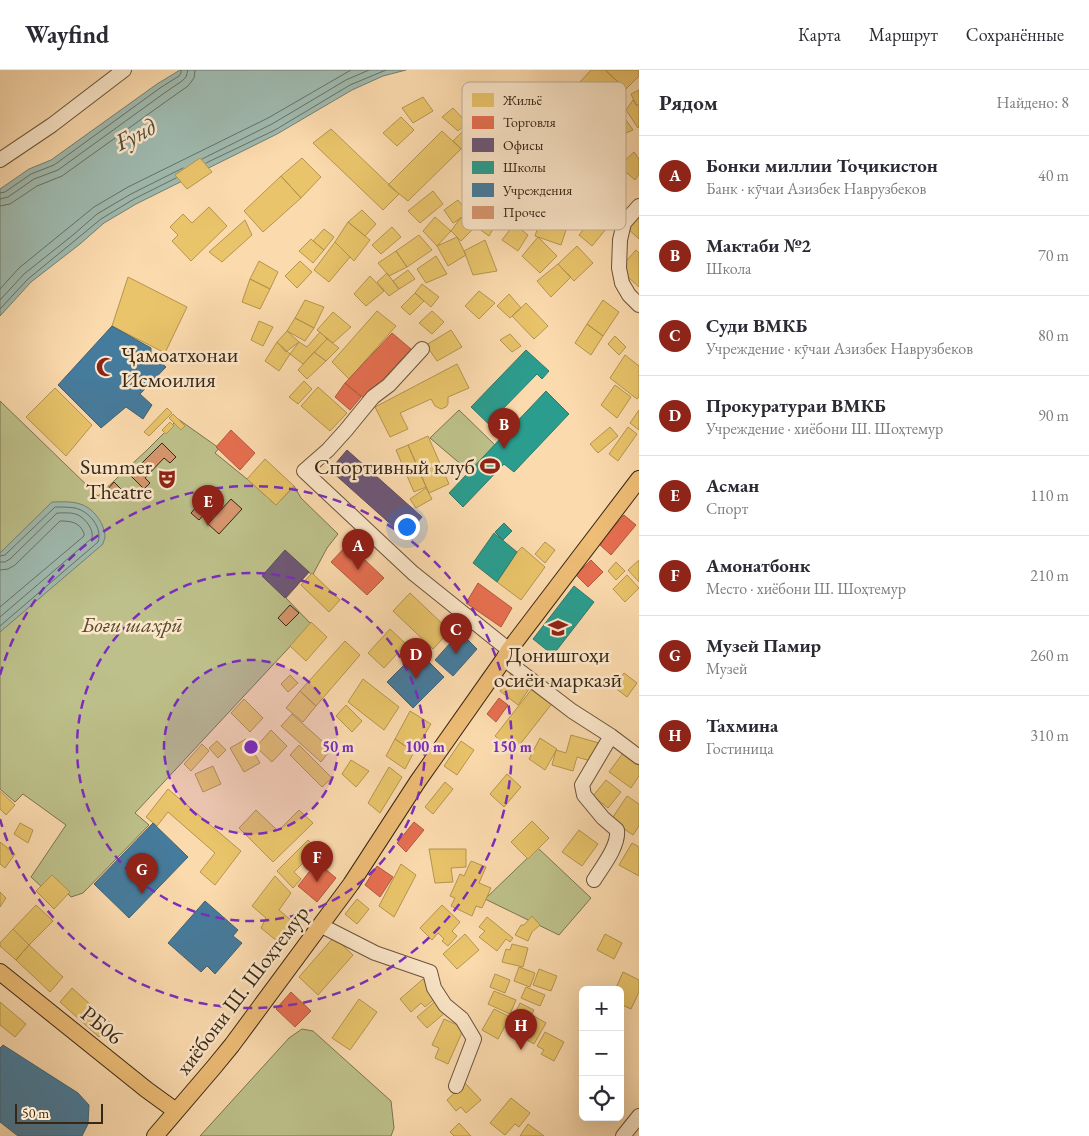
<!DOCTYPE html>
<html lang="ru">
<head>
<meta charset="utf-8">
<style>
  body { margin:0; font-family:"EB Garamond",serif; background:#f7f7f7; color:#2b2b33 }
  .controls { position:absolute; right:15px; bottom:15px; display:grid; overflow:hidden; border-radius:8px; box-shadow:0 5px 20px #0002 }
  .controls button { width:45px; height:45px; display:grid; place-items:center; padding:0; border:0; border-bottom:1px solid #e1e1e2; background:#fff; color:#2b2b33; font:25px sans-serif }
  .scale { position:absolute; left:15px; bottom:12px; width:88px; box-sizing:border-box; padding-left:5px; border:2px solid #372715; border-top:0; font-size:14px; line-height:18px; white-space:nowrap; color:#372715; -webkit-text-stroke:4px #fce7ca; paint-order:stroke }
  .you { position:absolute; left:406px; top:456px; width:18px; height:18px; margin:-12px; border:4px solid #fff; border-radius:50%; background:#1a73e8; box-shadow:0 0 0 8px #1a73e833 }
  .badge { display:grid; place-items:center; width:32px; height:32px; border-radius:50%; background:#8f2418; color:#fff; font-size:16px; font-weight:700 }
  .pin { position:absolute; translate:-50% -41px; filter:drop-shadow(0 1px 2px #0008) }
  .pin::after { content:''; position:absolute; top:26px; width:18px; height:15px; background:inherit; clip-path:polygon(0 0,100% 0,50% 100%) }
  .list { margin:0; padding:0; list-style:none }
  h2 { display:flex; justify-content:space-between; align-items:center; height:65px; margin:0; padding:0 20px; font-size:21px }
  h2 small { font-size:16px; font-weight:400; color:#7c7c81 }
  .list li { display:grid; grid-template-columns:32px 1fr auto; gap:15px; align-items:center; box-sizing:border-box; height:80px; padding:0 20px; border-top:1px solid #e1e1e2 }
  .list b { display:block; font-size:19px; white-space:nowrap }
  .list p { margin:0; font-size:16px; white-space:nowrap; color:#7c7c81 }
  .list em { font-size:16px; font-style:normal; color:#7c7c81 }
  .icon { flex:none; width:28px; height:28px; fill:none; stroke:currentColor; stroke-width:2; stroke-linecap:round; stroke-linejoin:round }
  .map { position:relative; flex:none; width:639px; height:1066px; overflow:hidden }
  header { display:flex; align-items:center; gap:30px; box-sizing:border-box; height:70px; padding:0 25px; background:#fff; border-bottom:1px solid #e1e1e2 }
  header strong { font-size:24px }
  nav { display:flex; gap:28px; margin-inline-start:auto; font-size:18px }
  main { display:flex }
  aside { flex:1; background:#fff }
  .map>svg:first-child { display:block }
</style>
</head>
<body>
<header>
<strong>Wayfind</strong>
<nav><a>Карта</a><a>Маршрут</a><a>Сохранённые</a></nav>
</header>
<main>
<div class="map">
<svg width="639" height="1066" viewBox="0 0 639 1066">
  <rect width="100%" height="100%" fill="#fbdaad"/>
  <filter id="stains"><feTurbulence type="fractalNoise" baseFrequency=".004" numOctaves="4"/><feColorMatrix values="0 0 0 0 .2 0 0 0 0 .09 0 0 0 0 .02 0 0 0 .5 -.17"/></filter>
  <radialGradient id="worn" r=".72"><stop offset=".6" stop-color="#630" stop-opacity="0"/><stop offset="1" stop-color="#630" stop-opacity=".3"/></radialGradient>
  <path fill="#bdc08a" stroke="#7a7450" d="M 0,331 L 98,426 L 147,380 L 178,349 L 219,378 L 215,383 L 247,409 L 276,435 L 294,416 L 301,428 L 338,464 L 327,478 L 312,506 L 309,502 L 286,528 L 311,554 L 135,743 L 149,755 L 83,823 L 71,827 L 54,809 L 44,819 L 31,807 L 66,755 L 23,724 L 15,732 L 0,719 Z
    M 459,340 L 495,375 L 470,402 L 430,368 Z
    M 538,778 L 591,828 L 559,865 L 485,829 Z
    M 302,959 L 313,961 L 391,1031 L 394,1058 L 391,1066 L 200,1066 L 289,968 Z"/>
  <path fill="#9fbaaf" stroke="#757f71" d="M 180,0 L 406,0 L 383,6 L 352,20 L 277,64 L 136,134 L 104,153 L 80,174 L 31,212 L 0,246 L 0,119 L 29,99 L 51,90 L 157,14 Z
    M 52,432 C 61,432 71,431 80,434 C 92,437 105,453 105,467 C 105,469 103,472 103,474 L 0,562 L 0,483 Z"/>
  <path fill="#e9c46a" stroke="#b49550" d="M 591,0 L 605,0 L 619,13 L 564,67 L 545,50 Z
    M 605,0 L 639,0 L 639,6 L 626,19 Z
    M 510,14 L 530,32 L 469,86 L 453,71 Z
    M 639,20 L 639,35 L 636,35 L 631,24 Z
    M 423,27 L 433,41 L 413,53 L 402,38 Z
    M 633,30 L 639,38 L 639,57 L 638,58 L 626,40 Z
    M 453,38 L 467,53 L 458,61 L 442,47 Z
    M 619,40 L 633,60 L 617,67 L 606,48 Z
    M 401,47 L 414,60 L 397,76 L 383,63 Z
    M 331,59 L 399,124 L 383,140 L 313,73 Z
    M 442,61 L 461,79 L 408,131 L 388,115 Z
    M 634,82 L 639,89 L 639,104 L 635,110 L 619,96 Z
    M 200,88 L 212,102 L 187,119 L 175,105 Z
    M 302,88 L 321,107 L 301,128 L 281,106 Z
    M 281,106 L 301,128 L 263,162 L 244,141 Z
    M 433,121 L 443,134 L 420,153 L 408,141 Z
    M 458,130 L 469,144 L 453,153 L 444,140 Z
    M 598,130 L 611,140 L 605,148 L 611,153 L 592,176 L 579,165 L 589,153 L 583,148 Z
    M 488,136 L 500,147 L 489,166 L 472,154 Z
    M 209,137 L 227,156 L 191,191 L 172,171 L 178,165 L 170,157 L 183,144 L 192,153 Z
    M 362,140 L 376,154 L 365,166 L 348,152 Z
    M 639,143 L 639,169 L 626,157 Z
    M 435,147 L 451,161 L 437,176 L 423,161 Z
    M 461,147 L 473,159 L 461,171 L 451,161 Z
    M 541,148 L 567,157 L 561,175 L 535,166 Z
    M 245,150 L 252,165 L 222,192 L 209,182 Z
    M 348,152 L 370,170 L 354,191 L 335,172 Z
    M 514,154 L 528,165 L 518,181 L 502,170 Z
    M 392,157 L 401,167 L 381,184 L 372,175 Z
    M 324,159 L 334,167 L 324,180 L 313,171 Z
    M 419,165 L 432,180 L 407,197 L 396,181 Z
    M 457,167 L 466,185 L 448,196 L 437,176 Z
    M 538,167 L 557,186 L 540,203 L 522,186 Z
    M 311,169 L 324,180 L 313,193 L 299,181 Z
    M 485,170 L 497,201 L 473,205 L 464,181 Z
    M 335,172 L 350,187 L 329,212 L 314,200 Z
    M 577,176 L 593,193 L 574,211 L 558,194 Z
    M 636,180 L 639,183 L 639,217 L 619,199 Z
    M 396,181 L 407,197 L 389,206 L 378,193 Z
    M 436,186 L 447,204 L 426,213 L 417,199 Z
    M 259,191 L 278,202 L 270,219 L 250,209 Z
    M 300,191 L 312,202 L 297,218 L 285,206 Z
    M 558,194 L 571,207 L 551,227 L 537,211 Z
    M 408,200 L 415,209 L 399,219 L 393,211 Z
    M 387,203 L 399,219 L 389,226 L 377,212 Z
    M 370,206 L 384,221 L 366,236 L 354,224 Z
    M 128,207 L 187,237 L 165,283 L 112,256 Z
    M 250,209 L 270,219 L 260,239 L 242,232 Z
    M 422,214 L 439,227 L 431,237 L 415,223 Z
    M 479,221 L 495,233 L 479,249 L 465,236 Z
    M 415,223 L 424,231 L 410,245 L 401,237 Z
    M 509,224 L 521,238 L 510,248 L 497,236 Z
    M 305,230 L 324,237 L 314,258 L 295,248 Z
    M 603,230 L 619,242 L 603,266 L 587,254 Z
    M 526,233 L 548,256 L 534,269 L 512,246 Z
    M 377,241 L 396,256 L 349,309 L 332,292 Z
    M 432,241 L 444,252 L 432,264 L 419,253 Z
    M 333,242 L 351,257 L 333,273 L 317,260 Z
    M 295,248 L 314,258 L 305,271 L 287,261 Z
    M 259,251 L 273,257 L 263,276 L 251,270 Z
    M 587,254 L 603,266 L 591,285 L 575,273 Z
    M 451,260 L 462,277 L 437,291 L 426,275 Z
    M 287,261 L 299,272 L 286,282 L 277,272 Z
    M 320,262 L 327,269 L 303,294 L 290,284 L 299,272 L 307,277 Z
    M 510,264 L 521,276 L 512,282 L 500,270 Z
    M 615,266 L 626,277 L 619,285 L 608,274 Z
    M 327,269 L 339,278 L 326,291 L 314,282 Z
    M 277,272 L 290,284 L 279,301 L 265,291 Z
    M 314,282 L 326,291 L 307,309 L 298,300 Z
    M 625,285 L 639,296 L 639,327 L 637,329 L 610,308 Z
    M 457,294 L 469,318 L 448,327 L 448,334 L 446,337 L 441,339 L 435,336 L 431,329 L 400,343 L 408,359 L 390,367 L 375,337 Z
    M 304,311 L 312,319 L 298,334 L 289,327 Z
    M 615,315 L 631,327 L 617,348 L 601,335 Z
    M 318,317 L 347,343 L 330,361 L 301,336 Z
    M 55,318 L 92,355 L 66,386 L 26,347 Z
    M 167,338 L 172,343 L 149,366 L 144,362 Z
    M 639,340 L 639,360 L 630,353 Z
    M 173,344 L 185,356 L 181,360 L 169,348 Z
    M 170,352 L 174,356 L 166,364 L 162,360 Z
    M 610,357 L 618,366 L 598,383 L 590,374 Z
    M 628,357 L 637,364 L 618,391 L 609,384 Z
    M 428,366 L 449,414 L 429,423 L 408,375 Z
    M 408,375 L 426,417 L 414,422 L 396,380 Z
    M 265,389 L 294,416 L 276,435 L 247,409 Z
    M 426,418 L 432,429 L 416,438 L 410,429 Z
    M 545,472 L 555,480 L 545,493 L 535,484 Z
    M 522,477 L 545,497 L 521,530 L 497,512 L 517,482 Z
    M 639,490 L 639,512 L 628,500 Z
    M 616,492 L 625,501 L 616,510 L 608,501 Z
    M 312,503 L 340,530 L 329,542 L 301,515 Z
    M 627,505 L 639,518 L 625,532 L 613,519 Z
    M 410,523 L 450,561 L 433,579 L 393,541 Z
    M 311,552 L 327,567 L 306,591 L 290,576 Z
    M 390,559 L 406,574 L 384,598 L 368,583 Z
    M 345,571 L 360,585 L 316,636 L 300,621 Z
    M 513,601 L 531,616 L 518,635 L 500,621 Z
    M 624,603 L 637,613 L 627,627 L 614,617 Z
    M 290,605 L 298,613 L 288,622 L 281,614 Z
    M 363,609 L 399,637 L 384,660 L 348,632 Z
    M 535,615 L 554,631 L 514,682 L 495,666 Z
    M 300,621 L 316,636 L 303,652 L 286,638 Z
    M 244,629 L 263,648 L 250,662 L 231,643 Z
    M 346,635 L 362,651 L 352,662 L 336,646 Z
    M 410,641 L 431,654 L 414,682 L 395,669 Z
    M 292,644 L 331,679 L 321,692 L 281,656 Z
    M 271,660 L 287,676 L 272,692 L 256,677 Z
    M 571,665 L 599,673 L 594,692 L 577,687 L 573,701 L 552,695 L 556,680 L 566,683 Z
    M 540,668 L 557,679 L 545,700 L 529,689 Z
    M 246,669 L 260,693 L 244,702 L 230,678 Z
    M 395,669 L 414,682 L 405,699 L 386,686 Z
    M 217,671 L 226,680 L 218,688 L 209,678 Z
    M 461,671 L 474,680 L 457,705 L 444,696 Z
    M 202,674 L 209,681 L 191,701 L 184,694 Z
    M 299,675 L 332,708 L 322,717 L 290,685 Z
    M 623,683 L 639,695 L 639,706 L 631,718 L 609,702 Z
    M 351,690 L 369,701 L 356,717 L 342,704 Z
    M 213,696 L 221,714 L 203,722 L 195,704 Z
    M 389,697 L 402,707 L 380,743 L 368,733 Z
    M 507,704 L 521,717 L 504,737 L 490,724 Z
    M 606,710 L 621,722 L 608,738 L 593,726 Z
    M 445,712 L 453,719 L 433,744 L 425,737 Z
    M 168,719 L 241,781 L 215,815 L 200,802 L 215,783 L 168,742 L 157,756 L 146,747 Z
    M 0,721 L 15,735 L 6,745 L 0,739 Z
    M 627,726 L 639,734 L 639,756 L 633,765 L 611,750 Z
    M 256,740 L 278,761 L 299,740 L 313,753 L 273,792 L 239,758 Z
    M 532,751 L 549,768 L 528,789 L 511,772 Z
    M 20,753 L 33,760 L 28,773 L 14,764 Z
    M 579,760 L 598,774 L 582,796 L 562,782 Z
    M 308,770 L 317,779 L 294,802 L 301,809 L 293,818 L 277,801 Z
    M 0,772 L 15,784 L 5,798 L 0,794 Z
    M 632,773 L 639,777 L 639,806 L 619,795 Z
    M 429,779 L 466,779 L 466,797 L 451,798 L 453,812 L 435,813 Z
    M 471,791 L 486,797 L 479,813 L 491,818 L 482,838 L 476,836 L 472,846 L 451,836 L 455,828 L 450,826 L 460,804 L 464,806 Z
    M 401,794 L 416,805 L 394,847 L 379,836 Z
    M 52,805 L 70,822 L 54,839 L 36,821 Z
    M 275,806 L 291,823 L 279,840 L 293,852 L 277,871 L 261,858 L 266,848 L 252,836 Z
    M 0,822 L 6,828 L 0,837 Z
    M 357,829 L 369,839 L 357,854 L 345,844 Z
    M 36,835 L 53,851 L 29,875 L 13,859 Z
    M 442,835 L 460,852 L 452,861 L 457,866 L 448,876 L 442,871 L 444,869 L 438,863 L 432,870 L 420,858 Z
    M 532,846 L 540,855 L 532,862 L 528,871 L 515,865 L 521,855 L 524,855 Z
    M 487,847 L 513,868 L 510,872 L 506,869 L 497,881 L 479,867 L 485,861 L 479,857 Z
    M 13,859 L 29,875 L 16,890 L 0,876 L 0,873 Z
    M 465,864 L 479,880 L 457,899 L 443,884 Z
    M 605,864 L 622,873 L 614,889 L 597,880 Z
    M 334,867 L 353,885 L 318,925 L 299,907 Z
    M 512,874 L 528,878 L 523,897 L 502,892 L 506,879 L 510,880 Z
    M 29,875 L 63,907 L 50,922 L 16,890 Z
    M 519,897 L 535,903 L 530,917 L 514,911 Z
    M 539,899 L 557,906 L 551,921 L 533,915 Z
    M 623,902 L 639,910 L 639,922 L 631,939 L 620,934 L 620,920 L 615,920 Z
    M 495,904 L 510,910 L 505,923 L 490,917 Z
    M 423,909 L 437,927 L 425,937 L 421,933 L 411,942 L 400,929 Z
    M 526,917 L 545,925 L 540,936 L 521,928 Z
    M 72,918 L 111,953 L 99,967 L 60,932 Z
    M 494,921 L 516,930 L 510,944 L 488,934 Z
    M 359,929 L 377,942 L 350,980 L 332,968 Z
    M 438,929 L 447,941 L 427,958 L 417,947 Z
    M 0,932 L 26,954 L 15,967 L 0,955 Z
    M 520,933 L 534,940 L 525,957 L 520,954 L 516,961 L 508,957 Z
    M 494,939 L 510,947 L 498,969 L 482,960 Z
    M 532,945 L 546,953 L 534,974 L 520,966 Z
    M 444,949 L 464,958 L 448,994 L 435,988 L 439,978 L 432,975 Z
    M 545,962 L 564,972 L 554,991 L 541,984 L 544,980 L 537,976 Z
    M 465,1013 L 481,1030 L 466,1043 L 461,1037 L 456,1041 L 447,1030 Z
    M 511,1028 L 530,1043 L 519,1057 L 515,1054 L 505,1065 L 490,1053 Z
    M 459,1053 L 471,1066 L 454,1066 L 450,1062 Z
    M 528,1054 L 544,1066 L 520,1066 Z"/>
  <path fill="#e76f51" stroke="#b2593f" d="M 392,263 L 411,279 L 365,329 L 345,313 Z
    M 345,313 L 361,327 L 350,340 L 335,327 Z
    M 231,360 L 255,383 L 240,400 L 216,377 Z
    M 624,445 L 636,455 L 611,485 L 599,474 Z
    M 348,474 L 384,508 L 367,525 L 331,492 Z
    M 591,490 L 603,502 L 588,517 L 576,505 Z
    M 478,513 L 512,538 L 501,557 L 466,533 Z
    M 499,628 L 508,635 L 496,652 L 487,644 Z
    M 414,752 L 424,760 L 406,782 L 397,773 Z
    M 317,792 L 336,808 L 317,832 L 298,816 Z
    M 377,796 L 393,807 L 380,827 L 365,815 Z
    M 291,922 L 311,941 L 295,957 L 276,939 Z"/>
  <path fill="#6d597a" stroke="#5d4a5c" d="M 347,380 L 422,447 L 405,467 L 330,400 Z
    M 285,480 L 309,502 L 285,528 L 262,506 Z"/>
  <path fill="#2a9d8f" stroke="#2e7a6a" d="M 526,280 L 549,301 L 542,309 L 537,304 L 495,347 L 509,360 L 546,321 L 569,344 L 514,402 L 504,394 L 463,437 L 449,423 L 502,367 L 471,337 Z
    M 504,453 L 512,461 L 503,470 L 495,462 Z
    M 494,463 L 517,482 L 497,512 L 473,493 Z
    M 574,516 L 594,532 L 553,585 L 533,569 Z"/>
  <path fill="#457b9d" stroke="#416274" d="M 112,256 L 151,278 L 151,283 L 166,297 L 140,324 L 152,335 L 143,349 L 126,337 L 101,358 L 58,315 Z
    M 460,562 L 477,579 L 453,606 L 435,590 Z
    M 418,581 L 444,607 L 413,638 L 387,612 Z
    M 153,753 L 188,787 L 129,848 L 94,814 Z
    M 205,831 L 238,860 L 233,866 L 242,873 L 215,904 L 207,896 L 201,902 L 168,873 Z
    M 3,975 L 78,1023 L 89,1035 L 88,1054 L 82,1066 L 18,1066 L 0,1052 L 0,978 Z"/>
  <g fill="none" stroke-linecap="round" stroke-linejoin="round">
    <path stroke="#6b7062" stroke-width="1" d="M 202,89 L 272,54 L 346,10 L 369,0
      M 206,93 L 275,60 L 350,15 L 386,0
      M 0,123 L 5,122 L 31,104 L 54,95 L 160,18 L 179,6 L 181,3 L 181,0
      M 0,129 L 8,127 L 34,109 L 58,100 L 163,24 L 182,11 L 186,7 L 188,0
      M 0,136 L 10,134 L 37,116 L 62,106 L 168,30 L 188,16 L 194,8 L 195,0
      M 0,219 L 19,198 L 94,137 L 128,117 L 268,48 L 351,0
      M 0,230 L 24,204 L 73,165 L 97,144 L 131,124 L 183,98
      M 0,239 L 28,209 L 101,149 L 134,129 L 176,108
      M 0,486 L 5,485 L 55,437 C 61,437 69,437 75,438 C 89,441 103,458 98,472 L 0,556
      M 0,492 L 5,492 L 10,489 L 57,443 C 63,443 72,442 78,445 C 86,449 94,460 92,468 L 0,547
      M 0,500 L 8,499 L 15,495 L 60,451 C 71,451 79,452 84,463 L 84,466 L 0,537"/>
  </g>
  <path fill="#d6966e" stroke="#372715" d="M 162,373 L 176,387 L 170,393 L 164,388 L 145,408 L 150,413 L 144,419 L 130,405 Z
    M 114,412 L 122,420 L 115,427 L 107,420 Z
    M 231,429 L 242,439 L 219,464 L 208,454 Z
    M 198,435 L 206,442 L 199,450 L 191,443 Z
    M 290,535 L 299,543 L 286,556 L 278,548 Z"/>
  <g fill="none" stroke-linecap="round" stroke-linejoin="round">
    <defs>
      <path id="minor" d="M 0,90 L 52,55 L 124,0
        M 639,136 L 624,153 L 620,170 L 619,198 L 622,213 L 629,225 L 639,235
        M 422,279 L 389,315 L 373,327 L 346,360 L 328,380 L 304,401 L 413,503 L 509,580
        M 504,589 L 572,641 L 611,666 L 639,687
        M 594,810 C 602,797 619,776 617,760 L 603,748 L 584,725 L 582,715 L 611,666
        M 320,855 L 375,883 L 430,902 L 434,918 L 445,935 L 462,949 L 474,969 L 456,1016
        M 623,1066 L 639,1046"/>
      <path id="major" d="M 0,902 L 147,1020 L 176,1041
        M 155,1066 L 214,997 L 232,975 L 351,814 L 418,711 L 504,589 L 509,580 L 639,409"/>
    </defs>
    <use href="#minor" stroke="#68543b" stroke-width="16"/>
    <use href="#major" stroke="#372715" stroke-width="18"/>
    <use href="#minor" stroke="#fce7ca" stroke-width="14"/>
    <use href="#major" stroke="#eebd76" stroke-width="16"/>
  </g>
  <circle cx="251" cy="677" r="87" fill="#7b2cbf" fill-opacity=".12"/>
  <g fill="none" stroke="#7b2cbf" stroke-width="2.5" stroke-dasharray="9 6">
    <circle cx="251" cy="677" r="87"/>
    <circle cx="251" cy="677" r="174"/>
    <path d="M0 605A261 261 0 1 1 0 749"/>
  </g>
  <defs>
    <symbol id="mosque-bare" viewBox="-9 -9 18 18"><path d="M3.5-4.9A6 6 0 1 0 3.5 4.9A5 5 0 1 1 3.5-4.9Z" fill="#8f2418" stroke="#fce7ca" stroke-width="2.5" paint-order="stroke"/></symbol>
    <symbol id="stadium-bare" viewBox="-9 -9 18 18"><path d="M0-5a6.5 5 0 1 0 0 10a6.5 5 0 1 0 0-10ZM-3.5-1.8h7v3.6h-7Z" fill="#8f2418" stroke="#fce7ca" stroke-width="2.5" paint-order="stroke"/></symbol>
    <symbol id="theatre-bare" viewBox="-9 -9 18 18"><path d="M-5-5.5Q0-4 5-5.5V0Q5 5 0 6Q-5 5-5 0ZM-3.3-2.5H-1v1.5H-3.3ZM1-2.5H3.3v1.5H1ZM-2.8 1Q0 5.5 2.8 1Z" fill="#8f2418" stroke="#fce7ca" stroke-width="2.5" paint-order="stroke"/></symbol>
    <symbol id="university-bare" viewBox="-9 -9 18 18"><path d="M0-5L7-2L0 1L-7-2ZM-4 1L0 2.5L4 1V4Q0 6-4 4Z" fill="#8f2418" stroke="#fce7ca" stroke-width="2.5" paint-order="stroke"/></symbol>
  </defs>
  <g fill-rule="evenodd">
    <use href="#mosque-bare" x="92" y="283" width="28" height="28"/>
    <use href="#stadium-bare" x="476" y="382" width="28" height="28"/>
    <use href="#theatre-bare" x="153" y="395" width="28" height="28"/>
    <use href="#university-bare" x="544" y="544" width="28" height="28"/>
  </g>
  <g text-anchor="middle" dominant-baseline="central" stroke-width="5" stroke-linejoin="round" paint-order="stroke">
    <g font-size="22" fill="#372715" stroke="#fce7ca" text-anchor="end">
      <text x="121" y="284" text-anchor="start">Ҷамоатхонаи<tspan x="121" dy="25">Исмоилия</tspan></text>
      <text x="152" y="396">Summer<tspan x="152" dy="25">Theatre</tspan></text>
      <text x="475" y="396">Спортивный клуб</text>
      <text x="558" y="584" text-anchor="middle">Донишгоҳи<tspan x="558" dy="25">осиёи марказӣ</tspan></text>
    </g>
    <g font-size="22" font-style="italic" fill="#584d32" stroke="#fce7ca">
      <text x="132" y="554">Боғи шаҳрӣ</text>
    </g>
    <g font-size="22" fill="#372715" stroke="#fce7ca">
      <text transform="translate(242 920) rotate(-53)">хиёбони Ш. Шоҳтемур</text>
      <text transform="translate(102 955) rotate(39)">РБ06</text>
    </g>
    <g font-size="24" font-style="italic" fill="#514c3c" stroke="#fce7ca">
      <text transform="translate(135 64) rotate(-27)">Ғунд</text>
    </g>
  </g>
  <rect x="462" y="12" width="164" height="148" rx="8" fill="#fce7ca" stroke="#c1ad94" stroke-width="1"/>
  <rect x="472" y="23" width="22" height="14" fill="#e9c46a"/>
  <rect x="472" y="46" width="22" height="13" fill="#e76f51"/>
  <rect x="472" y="68" width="22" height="14" fill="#6d597a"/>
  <rect x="472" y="91" width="22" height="13" fill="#2a9d8f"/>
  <rect x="472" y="113" width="22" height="14" fill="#457b9d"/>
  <rect x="472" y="136" width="22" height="13" fill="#d6966e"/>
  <g font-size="14" fill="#372715">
    <text x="503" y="35">Жильё</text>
    <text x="503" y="57">Торговля</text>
    <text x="503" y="80">Офисы</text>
    <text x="503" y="102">Школы</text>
    <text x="503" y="125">Учреждения</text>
    <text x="503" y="147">Прочее</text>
  </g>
  <circle cx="251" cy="677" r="8" fill="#7b2cbf" stroke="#fce7ca" stroke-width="2.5"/>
  <g font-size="15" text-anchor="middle" font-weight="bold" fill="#7b2cbf" stroke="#fce7ca" stroke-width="5" stroke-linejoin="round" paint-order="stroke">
    <text x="338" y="682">50 m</text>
    <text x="425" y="682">100 m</text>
    <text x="512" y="682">150 m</text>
  </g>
  <rect width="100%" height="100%" filter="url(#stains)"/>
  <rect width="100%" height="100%" fill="url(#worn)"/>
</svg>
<div class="controls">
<button>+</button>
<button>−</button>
<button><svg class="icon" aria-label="locate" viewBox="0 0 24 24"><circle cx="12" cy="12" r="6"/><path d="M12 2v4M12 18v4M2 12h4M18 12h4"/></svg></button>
</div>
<div class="scale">50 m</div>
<div class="you"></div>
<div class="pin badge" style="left:358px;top:500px">A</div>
<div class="pin badge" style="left:504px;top:379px">B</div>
<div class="pin badge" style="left:456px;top:584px">C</div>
<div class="pin badge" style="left:416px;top:609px">D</div>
<div class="pin badge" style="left:208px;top:456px">E</div>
<div class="pin badge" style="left:317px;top:812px">F</div>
<div class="pin badge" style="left:142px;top:824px">G</div>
<div class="pin badge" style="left:521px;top:980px">H</div>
</div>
<aside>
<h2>Рядом<small>Найдено: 8</small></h2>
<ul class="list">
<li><span class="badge">A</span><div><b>Бонки миллии Тоҷикистон</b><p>Банк · кӯчаи Азизбек Наврузбеков</p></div><em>40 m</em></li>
<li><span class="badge">B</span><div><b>Мактаби №2</b><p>Школа</p></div><em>70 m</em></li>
<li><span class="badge">C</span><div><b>Суди ВМКБ</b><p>Учреждение · кӯчаи Азизбек Наврузбеков</p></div><em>80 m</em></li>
<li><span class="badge">D</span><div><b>Прокуратураи ВМКБ</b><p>Учреждение · хиёбони Ш. Шоҳтемур</p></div><em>90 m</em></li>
<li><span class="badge">E</span><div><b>Асман</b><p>Спорт</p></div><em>110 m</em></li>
<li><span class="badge">F</span><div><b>Амонатбонк</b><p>Место · хиёбони Ш. Шоҳтемур</p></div><em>210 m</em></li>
<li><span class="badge">G</span><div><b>Музей Памир</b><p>Музей</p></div><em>260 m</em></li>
<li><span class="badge">H</span><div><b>Тахмина</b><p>Гостиница</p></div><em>310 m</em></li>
</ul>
</aside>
</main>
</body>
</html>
